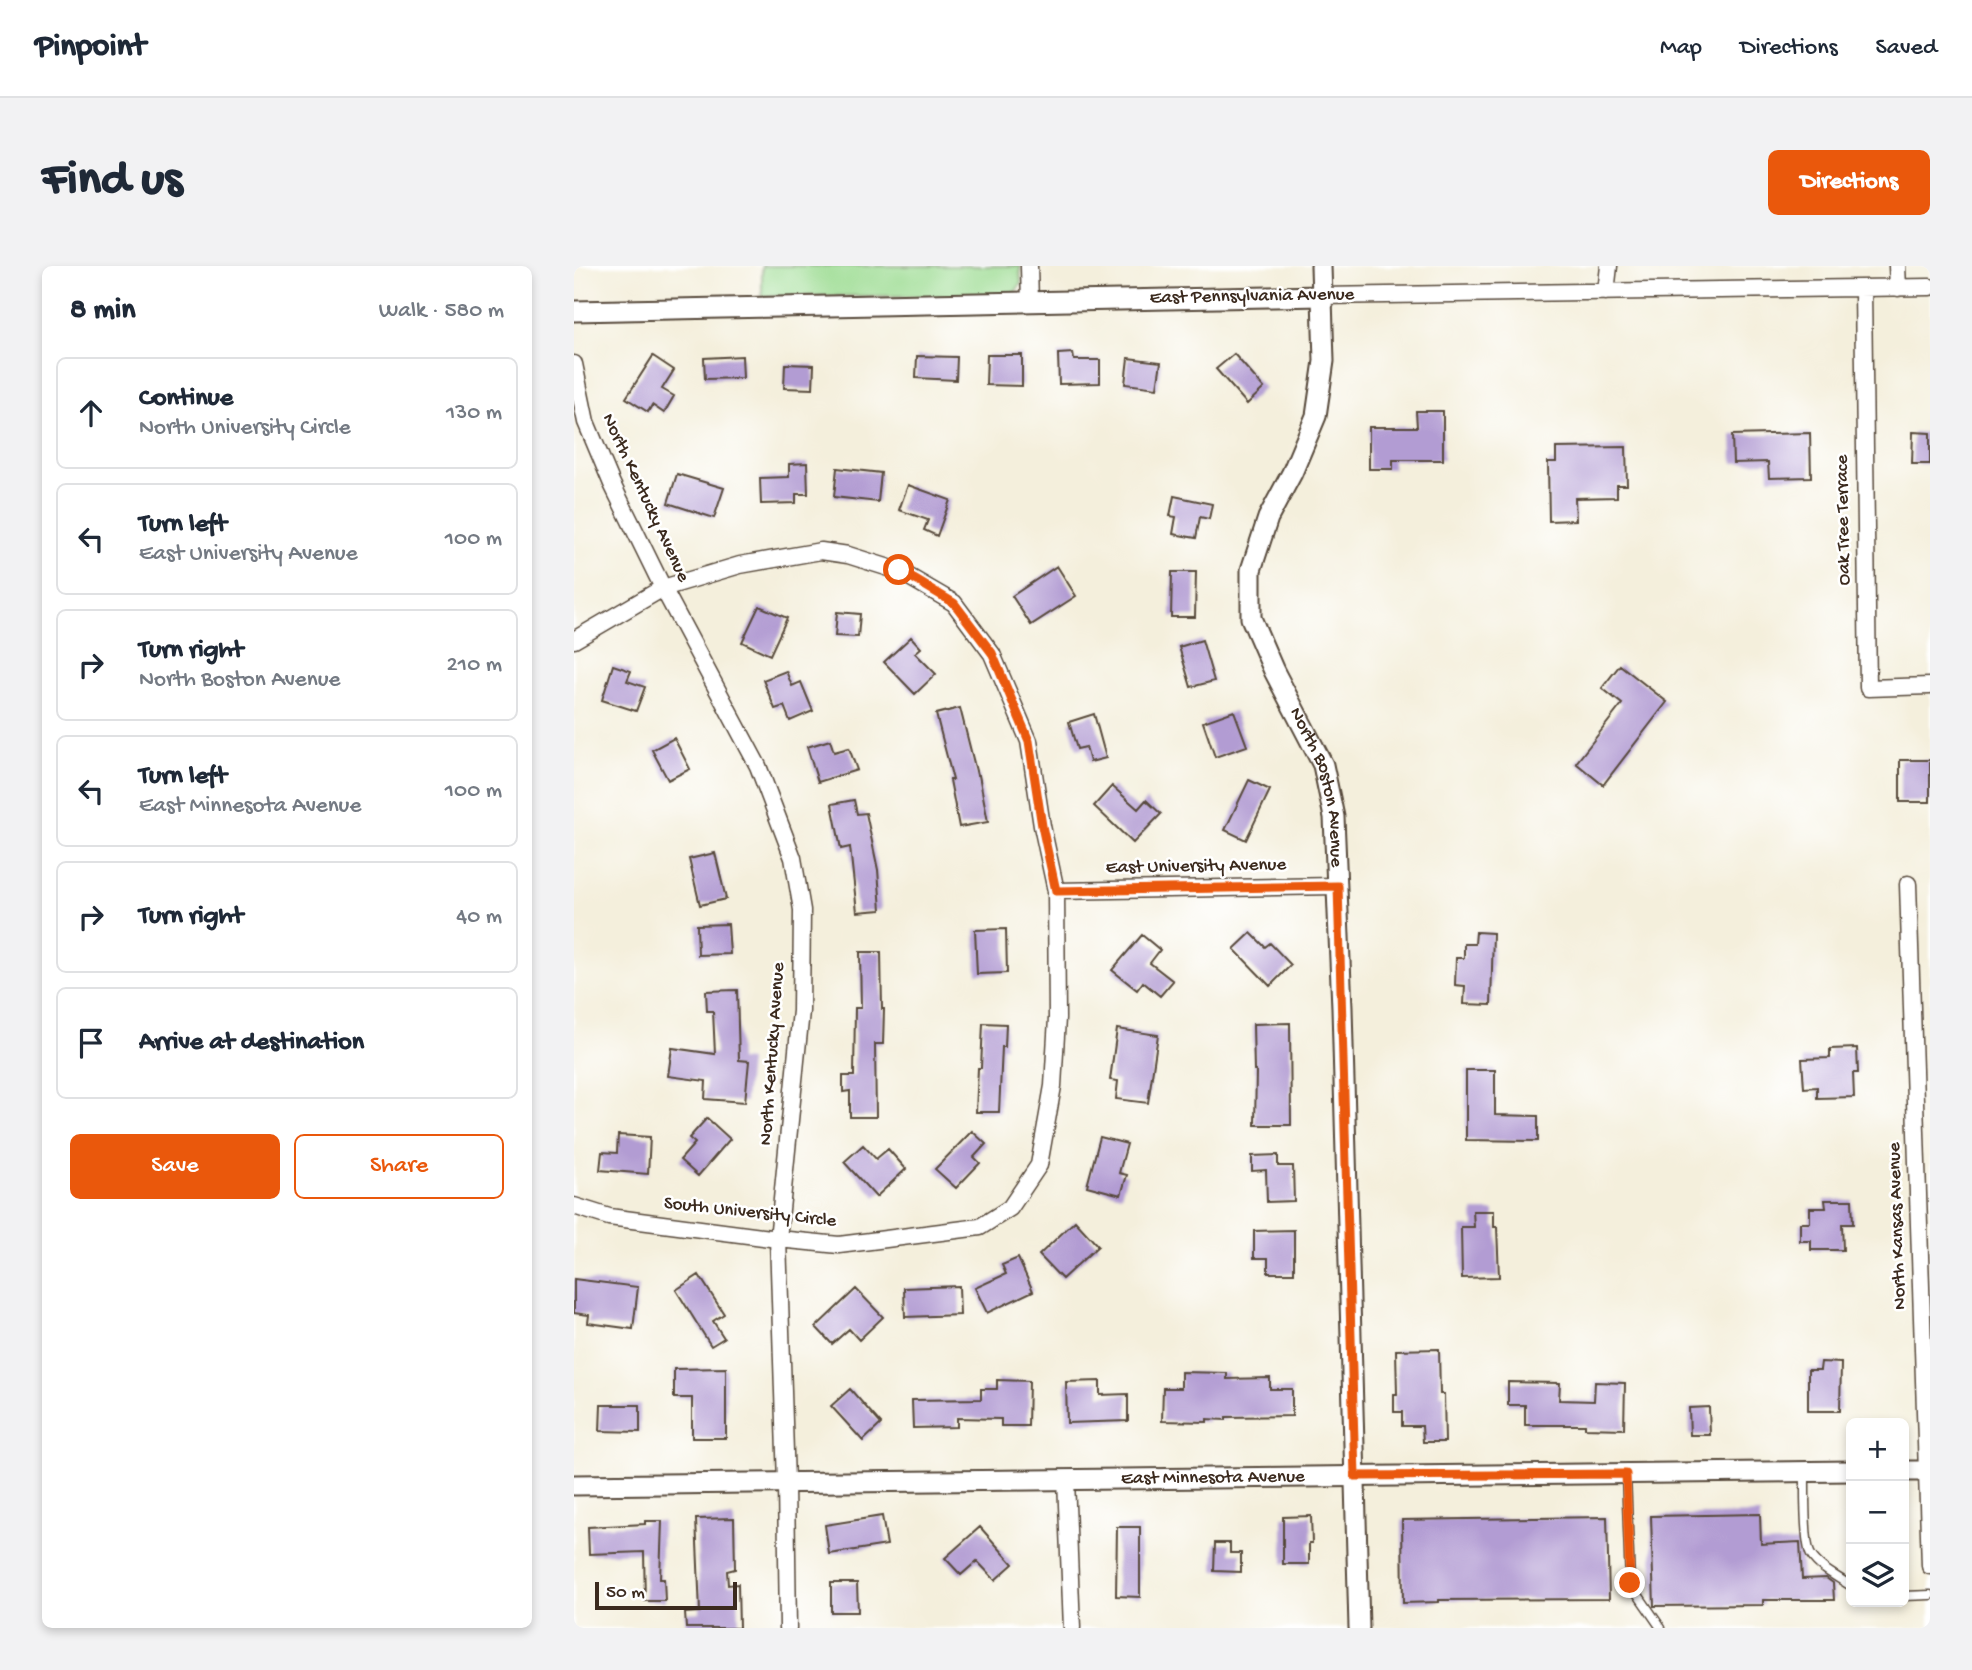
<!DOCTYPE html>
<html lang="en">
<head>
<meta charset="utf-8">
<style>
  body { margin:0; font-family:"Gochi Hand",sans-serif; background:#f2f2f3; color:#1f2937 }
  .controls { position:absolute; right:21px; bottom:21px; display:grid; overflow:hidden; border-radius:10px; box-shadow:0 4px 10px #0003 }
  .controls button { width:63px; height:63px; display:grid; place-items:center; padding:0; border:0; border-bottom:2px solid #e0e1e3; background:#fff; color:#1f2937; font:35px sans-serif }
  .scale { position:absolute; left:21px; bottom:18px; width:142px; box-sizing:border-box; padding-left:7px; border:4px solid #3b2a1e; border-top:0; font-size:19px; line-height:24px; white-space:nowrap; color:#3b2a1e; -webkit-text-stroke:5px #fff; paint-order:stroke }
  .stop { position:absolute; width:21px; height:21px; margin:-16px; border:5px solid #ea580c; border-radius:50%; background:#fff }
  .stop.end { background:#ea580c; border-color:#fff; box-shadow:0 2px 7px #0008 }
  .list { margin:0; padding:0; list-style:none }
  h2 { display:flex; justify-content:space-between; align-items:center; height:91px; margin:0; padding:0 28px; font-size:30px }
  h2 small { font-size:23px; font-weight:400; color:#747a83 }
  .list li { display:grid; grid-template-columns:46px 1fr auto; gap:21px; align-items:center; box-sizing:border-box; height:112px; margin:0 14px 14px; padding:0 14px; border:2px solid #e0e1e3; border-radius:10px }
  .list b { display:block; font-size:26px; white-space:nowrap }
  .list p { margin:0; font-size:23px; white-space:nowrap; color:#747a83 }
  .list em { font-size:23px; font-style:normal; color:#747a83 }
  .actions { display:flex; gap:14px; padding:21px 28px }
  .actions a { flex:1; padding:16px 0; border:2px solid #ea580c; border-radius:10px; text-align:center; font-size:24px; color:#ea580c }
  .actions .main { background:#ea580c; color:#fff }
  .icon { flex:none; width:38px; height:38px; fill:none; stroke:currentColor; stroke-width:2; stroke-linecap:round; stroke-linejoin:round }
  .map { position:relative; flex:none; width:1356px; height:1362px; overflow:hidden; border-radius:10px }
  header { display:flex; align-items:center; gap:42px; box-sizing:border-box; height:98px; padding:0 35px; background:#fff; border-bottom:2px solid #e0e1e3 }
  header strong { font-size:33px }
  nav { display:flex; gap:38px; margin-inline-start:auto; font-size:24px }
  .intro { display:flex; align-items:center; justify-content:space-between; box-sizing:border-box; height:168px; padding:0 42px }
  h1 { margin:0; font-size:49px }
  .button { padding:18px 32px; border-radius:10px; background:#ea580c; color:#fff; font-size:24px; font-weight:700 }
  main { display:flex; gap:42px; padding:0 42px }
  aside { flex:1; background:#fff; border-radius:10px; box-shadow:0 4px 10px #0003 }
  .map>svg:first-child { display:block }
</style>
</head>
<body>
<header>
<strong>Pinpoint</strong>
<nav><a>Map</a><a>Directions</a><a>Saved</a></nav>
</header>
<div class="intro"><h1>Find us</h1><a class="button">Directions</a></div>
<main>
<aside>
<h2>8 min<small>Walk · 580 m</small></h2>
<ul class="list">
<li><svg class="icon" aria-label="ahead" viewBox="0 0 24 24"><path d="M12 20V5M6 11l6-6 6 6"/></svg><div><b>Continue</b><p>North University Circle</p></div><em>130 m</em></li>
<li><svg class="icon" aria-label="left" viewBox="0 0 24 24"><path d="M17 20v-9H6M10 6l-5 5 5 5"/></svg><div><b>Turn left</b><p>East University Avenue</p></div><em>100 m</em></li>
<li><svg class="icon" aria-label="right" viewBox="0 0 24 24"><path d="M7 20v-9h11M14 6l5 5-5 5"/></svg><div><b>Turn right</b><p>North Boston Avenue</p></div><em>210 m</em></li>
<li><svg class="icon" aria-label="left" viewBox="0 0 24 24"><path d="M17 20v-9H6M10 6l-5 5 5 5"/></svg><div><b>Turn left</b><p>East Minnesota Avenue</p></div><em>100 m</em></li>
<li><svg class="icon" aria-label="right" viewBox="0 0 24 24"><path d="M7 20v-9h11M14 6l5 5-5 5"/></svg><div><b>Turn right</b></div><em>40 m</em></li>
<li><svg class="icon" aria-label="arrive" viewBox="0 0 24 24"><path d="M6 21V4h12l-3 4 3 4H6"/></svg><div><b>Arrive at destination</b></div></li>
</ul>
<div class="actions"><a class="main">Save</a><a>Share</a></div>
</aside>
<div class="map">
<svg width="1356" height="1362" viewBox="0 0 1356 1362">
  <rect width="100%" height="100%" fill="#fff"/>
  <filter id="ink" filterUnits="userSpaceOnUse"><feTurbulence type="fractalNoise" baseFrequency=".0143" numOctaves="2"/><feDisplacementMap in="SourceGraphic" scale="14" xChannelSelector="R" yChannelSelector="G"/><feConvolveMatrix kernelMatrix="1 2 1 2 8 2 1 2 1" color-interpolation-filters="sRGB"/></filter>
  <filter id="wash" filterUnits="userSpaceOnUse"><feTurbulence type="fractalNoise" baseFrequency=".00686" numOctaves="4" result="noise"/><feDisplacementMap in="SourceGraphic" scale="28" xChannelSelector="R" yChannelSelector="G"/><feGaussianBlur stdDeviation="1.57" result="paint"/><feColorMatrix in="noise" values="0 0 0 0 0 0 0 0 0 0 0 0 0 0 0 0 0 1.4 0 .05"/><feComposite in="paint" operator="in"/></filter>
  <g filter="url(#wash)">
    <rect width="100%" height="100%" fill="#f4efdc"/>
    <path fill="#9cdc92" stroke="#6c8358" stroke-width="2" d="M 188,0 L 446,0 L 447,18 L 438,30 L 188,30 Z"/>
    <g id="blocks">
      <path fill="#b29cd3" d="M 499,87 L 500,94 L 526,94 L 526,117 L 485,118 L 484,88 Z
        M 660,88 L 690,122 L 673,138 L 642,103 Z
        M 413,89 L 448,89 L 448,120 L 412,119 Z
        M 79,90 L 100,104 L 88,123 L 100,130 L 90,147 L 78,139 L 74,146 L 52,132 Z
        M 168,90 L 169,112 L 131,113 L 130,92 Z
        M 343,90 L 383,91 L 382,114 L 342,112 Z
        M 554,92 L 587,96 L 583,122 L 551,118 Z
        M 211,98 L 240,99 L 239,123 L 210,122 Z
        M 842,145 L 869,145 L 869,194 L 819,194 L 819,203 L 795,203 L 795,161 L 843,161 Z
        M 1339,166 L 1356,167 L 1356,198 L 1338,198 Z
        M 1236,167 L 1237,211 L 1195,212 L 1194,196 L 1159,197 L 1158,169 Z
        M 1052,181 L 1053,219 L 1043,219 L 1043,231 L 1001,232 L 1002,254 L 975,255 L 974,196 L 982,196 L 982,182 Z
        M 233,197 L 234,228 L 222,228 L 222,237 L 187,238 L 186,212 L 215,211 L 215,198 Z
        M 263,202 L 307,207 L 304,236 L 260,231 Z
        M 103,208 L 150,222 L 140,252 L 94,237 Z
        M 334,219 L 376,234 L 363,270 L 350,264 L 354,254 L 325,244 Z
        M 600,230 L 638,238 L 635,253 L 626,251 L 622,272 L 599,268 L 602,251 L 596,250 Z
        M 483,300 L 502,330 L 457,359 L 438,330 Z
        M 598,306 L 622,306 L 621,351 L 597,351 Z
        M 185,340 L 213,352 L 196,389 L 168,376 Z
        M 263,346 L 286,348 L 284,371 L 261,370 Z
        M 337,371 L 347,382 L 341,387 L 362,408 L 341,428 L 310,396 Z
        M 628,374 L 640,415 L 617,421 L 605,381 Z
        M 39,399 L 57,405 L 53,415 L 71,421 L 62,445 L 28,434 Z
        M 1046,399 L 1093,436 L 1029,519 L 1002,497 L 1048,438 L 1028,422 Z
        M 212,405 L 218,420 L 227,416 L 239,445 L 216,455 L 210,440 L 201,443 L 189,414 Z
        M 386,442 L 403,509 L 405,509 L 414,556 L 385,561 L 376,514 L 379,514 L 362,448 Z
        M 660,445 L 673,480 L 641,491 L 629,456 Z
        M 520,448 L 532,492 L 516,496 L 512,481 L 503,483 L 495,456 Z
        M 100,472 L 116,503 L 94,514 L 78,484 Z
        M 256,474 L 260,486 L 275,482 L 283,504 L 244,516 L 233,481 Z
        M 1326,494 L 1356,494 L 1356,536 L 1326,536 Z
        M 675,514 L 696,524 L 672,574 L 651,564 Z
        M 538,520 L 564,543 L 572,534 L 587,548 L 559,577 L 520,540 Z
        M 280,534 L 283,548 L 292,547 L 304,604 L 307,644 L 283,646 L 276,581 L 267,583 L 258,538 Z
        M 141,587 L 152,633 L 126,639 L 115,593 Z
        M 154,658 L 156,688 L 124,689 L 123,659 Z
        M 432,663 L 433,707 L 403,708 L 401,664 Z
        M 902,666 L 919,667 L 917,739 L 890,738 L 891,720 L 881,719 L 882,692 L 890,692 L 890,678 L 901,678 Z
        M 677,667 L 691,681 L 696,677 L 717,699 L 696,720 L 660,683 Z
        M 568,669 L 586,684 L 576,697 L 599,715 L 586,730 L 569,716 L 563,724 L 538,704 Z
        M 286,686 L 307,686 L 308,743 L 310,743 L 309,778 L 301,778 L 302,851 L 276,851 L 276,825 L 269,826 L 269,810 L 280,810 L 281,742 L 287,742 Z
        M 163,724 L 165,794 L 175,795 L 171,836 L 131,833 L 132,815 L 94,810 L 98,782 L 141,788 L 139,745 L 133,745 L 132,725 Z
        M 409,757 L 432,758 L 431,781 L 428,781 L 425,846 L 402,846 L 404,802 L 407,802 Z
        M 716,757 L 717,859 L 681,859 L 682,805 L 680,805 L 679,758 Z
        M 543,763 L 584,769 L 574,837 L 542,833 L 544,815 L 536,814 Z
        M 1283,782 L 1284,807 L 1279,807 L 1280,831 L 1243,832 L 1243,821 L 1230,822 L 1228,793 L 1256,792 L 1256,783 Z
        M 892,804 L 921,804 L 921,849 L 964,850 L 964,875 L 892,874 Z
        M 133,852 L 156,873 L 124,910 L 106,894 L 121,877 L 115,872 Z
        M 398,865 L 412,878 L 400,891 L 406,897 L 382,922 L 361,903 Z
        M 44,869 L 76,871 L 74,908 L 26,904 L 28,886 L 43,887 Z
        M 526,871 L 553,878 L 545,907 L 553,909 L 547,929 L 513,920 Z
        M 289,879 L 302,893 L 314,883 L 332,903 L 302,931 L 270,896 Z
        M 704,889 L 704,900 L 719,900 L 720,935 L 693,936 L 692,904 L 678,905 L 678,890 Z
        M 1251,934 L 1278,934 L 1279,958 L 1268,958 L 1269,984 L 1237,984 L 1237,975 L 1226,975 L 1226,957 L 1236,957 L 1236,942 L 1252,942 Z
        M 899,945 L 920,945 L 920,961 L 923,961 L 925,1011 L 888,1012 L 887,961 L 900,961 Z
        M 501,955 L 524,980 L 488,1013 L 465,989 Z
        M 720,964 L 720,1007 L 694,1007 L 694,992 L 680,992 L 680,965 Z
        M 444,992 L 459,1025 L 413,1047 L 401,1022 L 432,1008 L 428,999 Z
        M 125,1009 L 150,1048 L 139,1055 L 150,1072 L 137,1080 L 102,1024 Z
        M 0,1013 L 64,1021 L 59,1063 L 14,1057 L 15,1049 L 0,1047 Z
        M 385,1020 L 386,1049 L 331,1051 L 330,1022 Z
        M 282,1023 L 309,1051 L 285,1074 L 275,1063 L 258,1078 L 242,1061 Z
        M 865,1083 L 866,1128 L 870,1128 L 871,1176 L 849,1176 L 848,1160 L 828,1160 L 828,1146 L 820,1146 L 820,1128 L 823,1128 L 822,1084 Z
        M 1247,1096 L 1267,1097 L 1266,1145 L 1234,1145 L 1234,1104 L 1246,1104 Z
        M 152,1102 L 152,1172 L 118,1172 L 118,1132 L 100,1132 L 100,1103 Z
        M 607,1106 L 653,1107 L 653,1113 L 696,1112 L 696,1123 L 718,1123 L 718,1150 L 652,1151 L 652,1154 L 633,1153 L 633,1156 L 588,1155 L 589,1122 L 607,1122 Z
        M 423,1114 L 455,1115 L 454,1160 L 427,1160 L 427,1153 L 383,1152 L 383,1161 L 339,1162 L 338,1134 L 407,1133 L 407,1123 L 423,1123 Z
        M 526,1115 L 526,1129 L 554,1128 L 554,1155 L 493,1157 L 492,1116 Z
        M 934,1116 L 986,1117 L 985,1134 L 1020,1135 L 1021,1116 L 1051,1117 L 1050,1163 L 1011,1162 L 1011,1159 L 951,1159 L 951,1139 L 934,1139 Z
        M 276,1123 L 307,1158 L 289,1175 L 257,1140 Z
        M 27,1139 L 66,1139 L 66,1166 L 26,1165 Z
        M 1135,1141 L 1136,1169 L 1116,1169 L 1115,1142 Z
        M 1186,1248 L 1187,1278 L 1226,1276 L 1228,1313 L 1252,1312 L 1259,1317 L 1260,1334 L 1189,1334 L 1189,1339 L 1080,1340 L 1077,1250 Z
        M 308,1250 L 313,1279 L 255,1288 L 251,1259 Z
        M 737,1250 L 738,1277 L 735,1277 L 735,1298 L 709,1298 L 709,1251 Z
        M 1033,1251 L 1035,1333 L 865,1334 L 865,1336 L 829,1337 L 828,1254 Z
        M 160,1252 L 161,1303 L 153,1305 L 154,1319 L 164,1318 L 165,1362 L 112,1362 L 111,1347 L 126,1346 L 122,1253 Z
        M 71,1255 L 88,1255 L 86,1313 L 90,1313 L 91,1335 L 71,1335 L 70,1286 L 15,1288 L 14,1261 L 71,1258 Z
        M 406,1261 L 439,1298 L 421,1314 L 403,1295 L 387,1309 L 371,1292 Z
        M 543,1261 L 566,1261 L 566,1331 L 542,1330 Z
        M 641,1277 L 656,1277 L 656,1287 L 667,1287 L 667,1306 L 640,1305 Z
        M 257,1317 L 283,1317 L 284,1346 L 257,1346 Z"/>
    </g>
  </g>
  <g filter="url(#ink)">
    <use href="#blocks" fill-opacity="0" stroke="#57483a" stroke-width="2"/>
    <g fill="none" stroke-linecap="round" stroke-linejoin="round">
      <defs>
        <path id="service" d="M 1231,1206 C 1231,1221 1230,1278 1237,1289 C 1246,1303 1264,1311 1277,1320
          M 1052,1208 L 1056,1317 L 1087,1362
          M 1330,1330 L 1356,1329"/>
        <path id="minor" d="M 455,0 L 456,36
          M 1323,0 L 1324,22
          M 1289,23 L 1294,422 L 1356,420
          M 1032,26 L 1035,0
          M 747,30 L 1356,21
          M 0,98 L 12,156 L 38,218 L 89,322 L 184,500 L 219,592 L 228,644 L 227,745 L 204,973 L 212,1217 L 214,1362
          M 0,374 L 89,322 L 166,299 L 247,285 L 274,289 L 325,305 L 380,337 L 418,388 L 455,475 L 468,560 L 482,625 L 483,752 L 479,820 L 465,899 L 436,942 L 406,961 L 265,979 L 204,973 L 35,951 L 0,940
          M 1334,618 L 1356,1300
          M 482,625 L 763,620
          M 492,1214 L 498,1362"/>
        <g id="tertiary">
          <path id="s1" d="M 747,0 L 750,95 L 742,150 L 718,207 L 694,252 L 677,304 L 677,352 L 700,405 L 749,499 L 760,551 L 768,742 L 785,1362"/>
          <path d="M 0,45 L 747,30"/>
          <path d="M 1330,1205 L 1356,1205"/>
          <path id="s2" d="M 0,1219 L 1277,1205"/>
        </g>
      </defs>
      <use href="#service" stroke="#57483a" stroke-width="11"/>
      <use href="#minor" stroke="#57483a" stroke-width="19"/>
      <use href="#tertiary" stroke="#57483a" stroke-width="23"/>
      <use href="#service" stroke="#fff" stroke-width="8"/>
      <use href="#minor" stroke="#fff" stroke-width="16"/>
      <use href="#tertiary" stroke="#fff" stroke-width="19"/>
    </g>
  </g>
  <g fill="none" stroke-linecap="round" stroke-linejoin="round" filter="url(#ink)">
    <path stroke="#ea580c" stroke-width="9" d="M 325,304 L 380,337 L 418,387 L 455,475 L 468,560 L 482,625 L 764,620 L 781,1210 L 1052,1208 L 1056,1317"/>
  </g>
  <g text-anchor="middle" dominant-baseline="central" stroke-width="5" stroke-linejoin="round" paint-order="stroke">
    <g font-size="19" fill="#3b2a1e" stroke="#fff">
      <text transform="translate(678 31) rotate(-1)">East Pennsylvania Avenue</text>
      <text transform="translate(71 232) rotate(65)">North Kentucky Avenue</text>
      <text transform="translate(1270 254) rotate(-91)">Oak Tree Terrace</text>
      <text stroke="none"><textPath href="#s1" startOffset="550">North Boston Avenue</textPath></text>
      <text transform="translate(622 601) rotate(-1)">East University Avenue</text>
      <text transform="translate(199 788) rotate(-86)">North Kentucky Avenue</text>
      <text transform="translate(176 947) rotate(6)">South University Circle</text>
      <text transform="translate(1324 960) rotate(-92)">North Kansas Avenue</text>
      <text stroke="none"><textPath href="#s2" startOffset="639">East Minnesota Avenue</textPath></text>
    </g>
  </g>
</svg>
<div class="controls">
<button>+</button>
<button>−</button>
<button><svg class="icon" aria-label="layers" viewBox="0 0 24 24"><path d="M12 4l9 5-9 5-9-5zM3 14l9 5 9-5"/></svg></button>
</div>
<div class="scale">50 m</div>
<div class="stop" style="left:325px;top:304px"></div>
<div class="stop end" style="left:1056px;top:1317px"></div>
</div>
</main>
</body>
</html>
